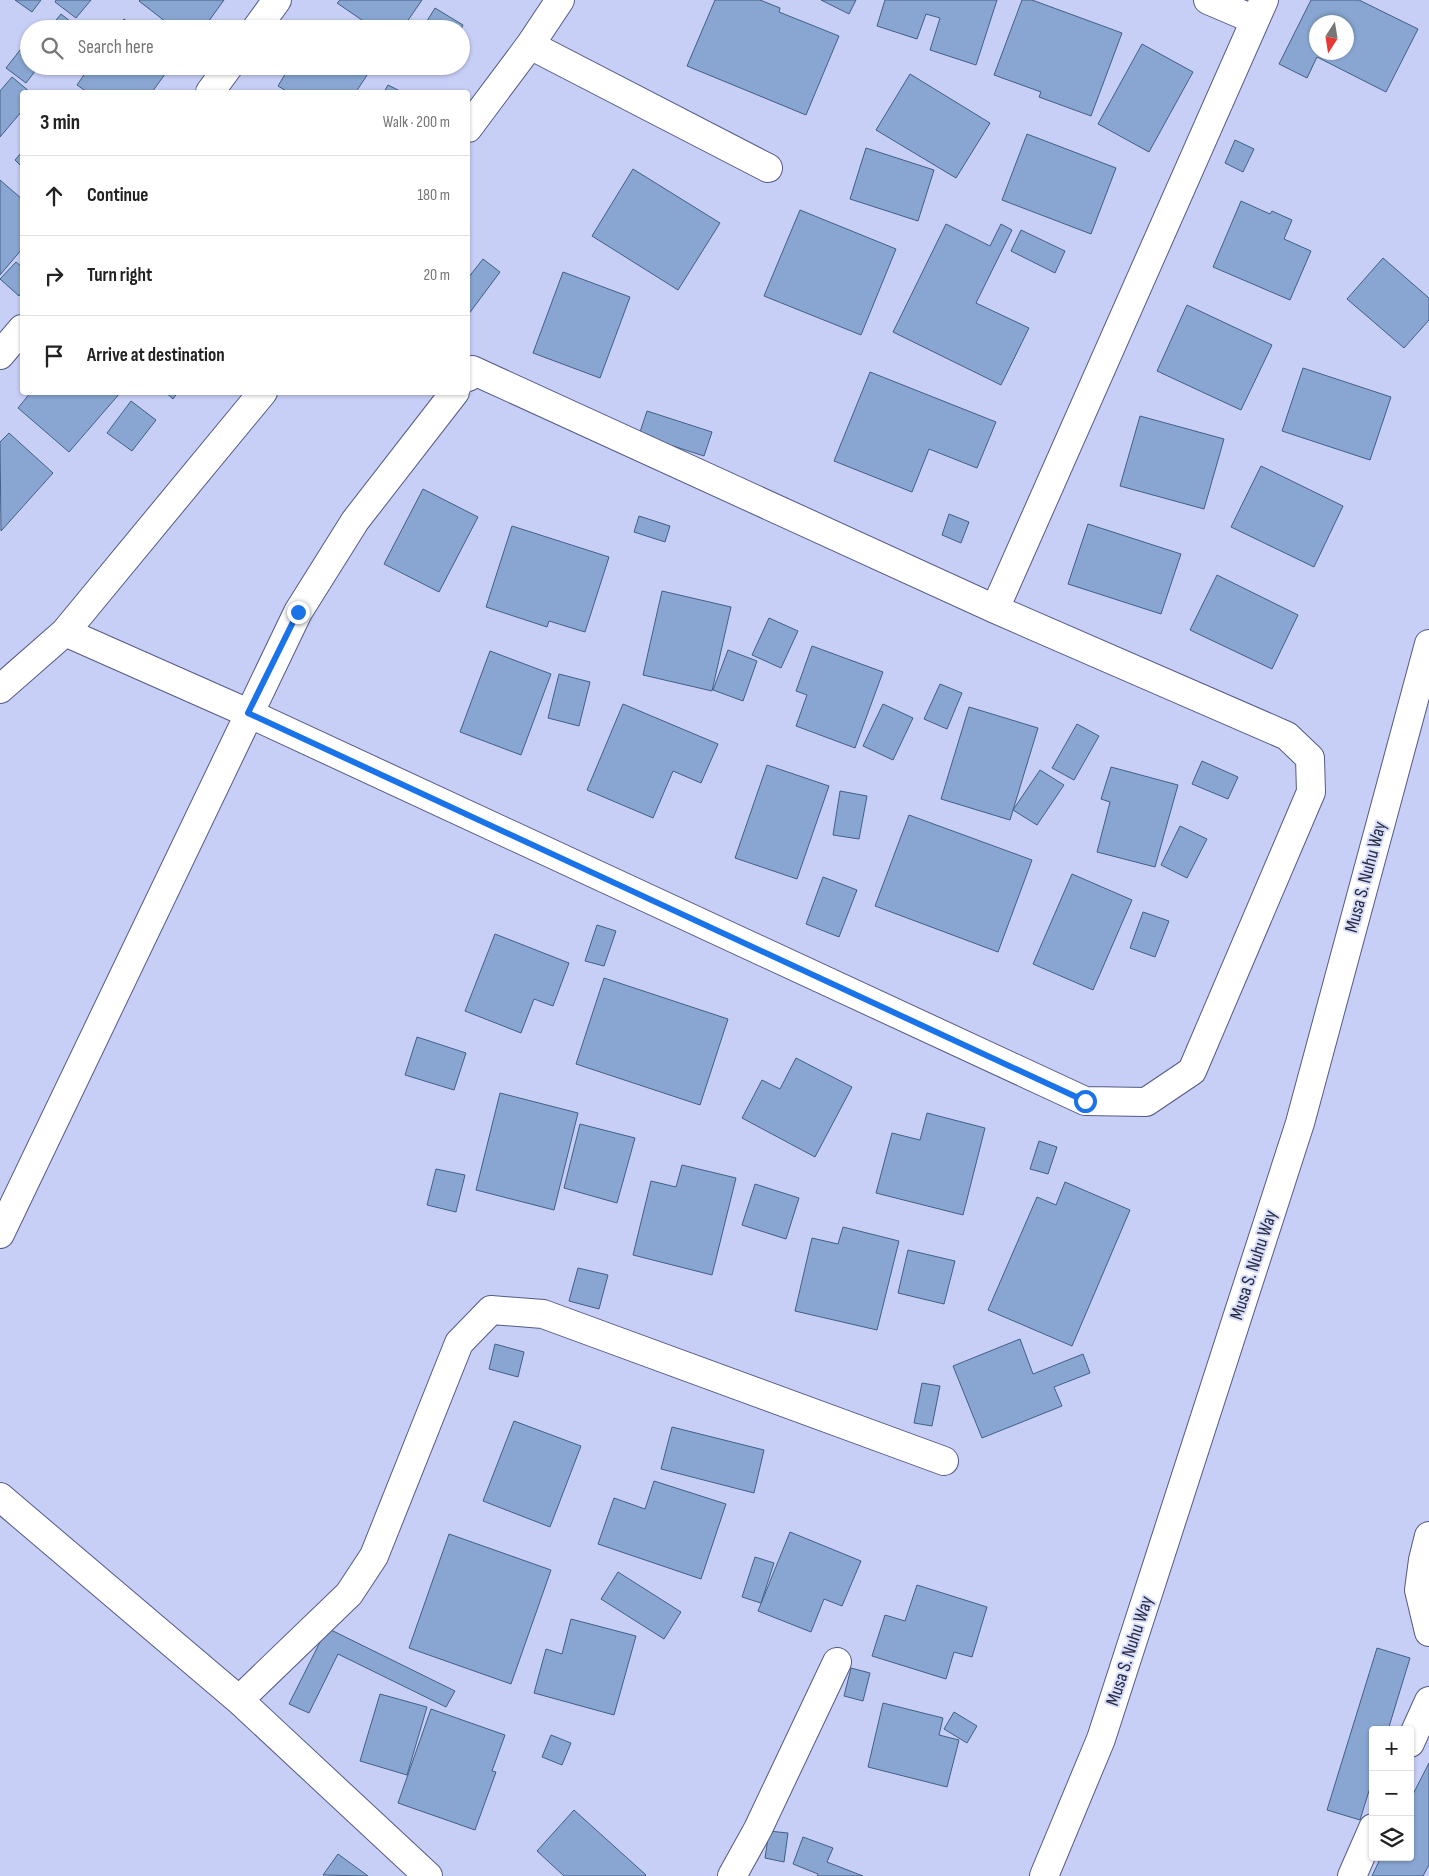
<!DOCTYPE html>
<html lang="en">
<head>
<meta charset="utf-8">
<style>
  body { margin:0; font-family:"Sofia Sans Condensed",sans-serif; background:#f6f6f6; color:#222 }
  .controls { position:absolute; right:15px; bottom:15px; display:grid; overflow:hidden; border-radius:5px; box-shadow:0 1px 4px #0004 }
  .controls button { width:45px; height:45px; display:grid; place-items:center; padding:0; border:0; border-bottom:1px solid #e0e0e0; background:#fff; color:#222; font:25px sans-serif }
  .compass { position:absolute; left:1309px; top:15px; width:45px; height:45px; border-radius:50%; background:#fff; box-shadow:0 1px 4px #0004; rotate:192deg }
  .stop { position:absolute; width:15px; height:15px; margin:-11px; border:4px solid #1a73e8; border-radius:50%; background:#fff }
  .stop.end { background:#1a73e8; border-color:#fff; box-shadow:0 1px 5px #0008 }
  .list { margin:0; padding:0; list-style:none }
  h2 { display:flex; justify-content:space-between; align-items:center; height:65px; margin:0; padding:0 20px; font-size:21px }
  h2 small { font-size:16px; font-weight:400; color:#767676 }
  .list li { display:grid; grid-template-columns:32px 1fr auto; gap:15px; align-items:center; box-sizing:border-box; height:80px; padding:0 20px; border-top:1px solid #e0e0e0 }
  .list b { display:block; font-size:19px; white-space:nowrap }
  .list em { font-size:16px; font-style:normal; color:#767676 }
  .icon { flex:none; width:28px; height:28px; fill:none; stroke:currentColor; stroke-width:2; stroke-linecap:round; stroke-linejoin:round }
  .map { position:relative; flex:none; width:1429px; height:1876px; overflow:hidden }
  .search { position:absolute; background:#fff; box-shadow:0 1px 4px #0004; left:20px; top:20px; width:450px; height:55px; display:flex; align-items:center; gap:12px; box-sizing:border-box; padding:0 18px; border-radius:28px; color:#767676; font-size:19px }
  .panel { position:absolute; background:#fff; box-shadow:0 1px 4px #0004; left:20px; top:90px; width:450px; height:305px; border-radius:5px }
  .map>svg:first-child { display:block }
</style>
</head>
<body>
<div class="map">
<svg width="1429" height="1876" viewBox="0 0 1429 1876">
  <rect width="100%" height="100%" fill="#c7cff7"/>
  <path fill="#88a6d1" stroke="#435f85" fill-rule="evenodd" d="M 15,0 L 41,0 L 32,12 Z
    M 56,0 L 91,0 L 76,18 L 55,2 Z
    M 140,0 L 224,0 L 203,29 L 175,29 L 139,1 Z
    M 340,0 L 422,0 L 402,29 L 375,29 L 337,3 Z
    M 715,0 L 760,0 L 780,8 L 779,12 L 839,36 L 806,115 L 687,66 Z
    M 821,0 L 856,0 L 849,14 Z
    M 885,0 L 997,0 L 976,65 L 930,50 L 940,18 L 926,14 L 917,39 L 877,26 Z
    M 1022,0 L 1032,0 L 1122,33 L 1091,116 L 1039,97 L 1041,92 L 994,75 Z
    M 1311,0 L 1359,0 L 1418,29 L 1386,92 L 1317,57 L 1307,78 L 1279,64 ZM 1316,22 L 1346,22 L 1346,52 L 1316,52 Z
    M 435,8 L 463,25 L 461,29 L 422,29 Z
    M 61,14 L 80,29 L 49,29 Z
    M 124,19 L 138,29 L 117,29 Z
    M 319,22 L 330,29 L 315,29 Z
    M 1142,44 L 1193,72 L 1149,152 L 1098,124 Z
    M 24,45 L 29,49 L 29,66 L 39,66 L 26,83 L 6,68 Z
    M 90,66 L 171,66 L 152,92 L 87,92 L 77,85 Z
    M 290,66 L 373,66 L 356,92 L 288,92 L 278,86 Z
    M 910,74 L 990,123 L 956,178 L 876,130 Z
    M 12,77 L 30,92 L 22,92 L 22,111 L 0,137 L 0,91 Z
    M 388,85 L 402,92 L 384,92 Z
    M 1027,134 L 1116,168 L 1091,234 L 1002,200 Z
    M 1235,140 L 1254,149 L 1243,172 L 1225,163 Z
    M 866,148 L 934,170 L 918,221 L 850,199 Z
    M 22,152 L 22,167 L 15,160 Z
    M 633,169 L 720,223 L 678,290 L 592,236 Z
    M 0,180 L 22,199 L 22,249 L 0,275 Z
    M 1241,201 L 1270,214 L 1272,211 L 1292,220 L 1284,239 L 1311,251 L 1290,300 L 1213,267 Z
    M 800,210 L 896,249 L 861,335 L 764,296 Z
    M 946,224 L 990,246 L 1001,224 L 1012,230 L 976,303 L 1029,328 L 1001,385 L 893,332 Z
    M 1021,230 L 1065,251 L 1055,273 L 1011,251 Z
    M 1383,258 L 1429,298 L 1429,320 L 1404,348 L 1347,299 Z
    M 483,259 L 500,272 L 468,315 L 468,278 Z
    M 16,262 L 22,267 L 22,291 L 19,296 L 0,279 Z
    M 563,272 L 630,297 L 600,378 L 533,353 Z
    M 1187,305 L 1272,345 L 1241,410 L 1157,371 Z
    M 1303,368 L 1391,397 L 1370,460 L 1282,431 Z
    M 870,372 L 996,422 L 977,468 L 929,449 L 912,492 L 834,461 Z
    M 31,392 L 121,392 L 69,452 L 18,408 Z
    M 165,392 L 178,392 L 173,399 Z
    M 131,401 L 156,420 L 132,451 L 107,433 Z
    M 647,411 L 712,432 L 704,456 L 639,435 Z
    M 1140,416 L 1224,439 L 1204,509 L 1120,486 Z
    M 9,433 L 53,473 L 1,531 L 0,442 Z
    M 1261,466 L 1343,506 L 1314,567 L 1231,527 Z
    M 423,489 L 478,517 L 439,592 L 384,564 Z
    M 949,514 L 969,522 L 961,543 L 942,535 Z
    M 639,516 L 670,526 L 665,542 L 634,532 Z
    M 1088,524 L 1181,554 L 1161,614 L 1068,584 Z
    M 512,526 L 609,557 L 585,632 L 549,621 L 547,627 L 486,607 Z
    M 1217,575 L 1298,615 L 1272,669 L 1190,630 Z
    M 662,591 L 731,607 L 712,691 L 643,675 Z
    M 769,618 L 798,631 L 781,668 L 752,655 Z
    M 812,646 L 883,672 L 855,748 L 796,726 L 807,695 L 796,691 Z
    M 728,650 L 757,661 L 743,701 L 713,690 Z
    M 490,651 L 551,674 L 521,755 L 460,732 Z
    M 559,674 L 590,682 L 579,726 L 548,718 Z
    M 940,684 L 962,693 L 947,729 L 924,719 Z
    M 623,704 L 718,744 L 701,783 L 673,771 L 653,818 L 587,790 Z
    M 883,704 L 913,718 L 893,760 L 863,746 Z
    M 969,707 L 1038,728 L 1010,820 L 941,799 Z
    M 1077,724 L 1099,736 L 1074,780 L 1052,768 Z
    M 1202,761 L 1238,777 L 1228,799 L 1192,784 Z
    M 767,765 L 829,786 L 797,879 L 735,858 Z
    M 1111,767 L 1178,785 L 1155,867 L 1097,852 L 1110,802 L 1101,799 Z
    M 1040,770 L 1064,785 L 1037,825 L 1013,810 Z
    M 840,791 L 867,796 L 859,839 L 833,835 Z
    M 909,815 L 1032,860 L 998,952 L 875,906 Z
    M 1180,826 L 1207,839 L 1187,878 L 1161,865 Z
    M 1072,874 L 1132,900 L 1093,990 L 1033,964 Z
    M 823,877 L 857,890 L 839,937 L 806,924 Z
    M 1143,912 L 1169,921 L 1155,957 L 1130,948 Z
    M 597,925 L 616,931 L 604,966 L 585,961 Z
    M 495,934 L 569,963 L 553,1006 L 534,999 L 521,1033 L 465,1011 Z
    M 604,978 L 728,1019 L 700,1105 L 576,1064 Z
    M 417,1037 L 466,1053 L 454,1090 L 405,1075 Z
    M 796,1058 L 852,1087 L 815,1157 L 742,1118 L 762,1080 L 780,1089 Z
    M 500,1093 L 578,1113 L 554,1210 L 476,1190 Z
    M 927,1113 L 985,1128 L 963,1215 L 876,1193 L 892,1133 L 920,1140 Z
    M 580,1124 L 635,1138 L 617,1203 L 564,1188 Z
    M 1039,1141 L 1057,1147 L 1048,1174 L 1030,1169 Z
    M 682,1165 L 736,1178 L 712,1275 L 633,1255 L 651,1181 L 676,1187 Z
    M 436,1169 L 465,1175 L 456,1212 L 427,1205 Z
    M 1065,1182 L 1130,1210 L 1072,1346 L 988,1310 L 1037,1197 L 1056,1205 Z
    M 755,1184 L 799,1198 L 786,1239 L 742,1225 Z
    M 843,1227 L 899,1241 L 877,1330 L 795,1311 L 812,1238 L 838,1244 Z
    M 908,1250 L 955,1261 L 944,1304 L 898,1293 Z
    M 578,1268 L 608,1275 L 599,1309 L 569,1301 Z
    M 1020,1339 L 1033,1374 L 1083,1354 L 1090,1373 L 1054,1387 L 1062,1406 L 982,1438 L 953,1366 Z
    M 495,1344 L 524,1352 L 518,1377 L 489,1369 Z
    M 922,1383 L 940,1386 L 932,1426 L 914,1423 Z
    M 514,1421 L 581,1446 L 550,1527 L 483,1501 Z
    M 672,1427 L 764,1450 L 754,1493 L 661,1469 Z
    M 654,1481 L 726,1504 L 701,1579 L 598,1544 L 614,1498 L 645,1509 Z
    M 790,1532 L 861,1561 L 842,1606 L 824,1599 L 811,1632 L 758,1611 Z
    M 449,1534 L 551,1570 L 511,1684 L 409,1648 Z
    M 755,1557 L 774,1563 L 761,1603 L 742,1597 Z
    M 618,1572 L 681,1612 L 664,1639 L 601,1599 Z
    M 917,1585 L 987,1607 L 972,1657 L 954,1652 L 946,1679 L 872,1656 L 885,1615 L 905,1621 Z
    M 571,1619 L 636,1636 L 614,1715 L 534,1693 L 546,1649 L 562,1654 Z
    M 327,1628 L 455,1691 L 446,1707 L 338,1654 L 309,1713 L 289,1704 Z
    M 1377,1648 L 1410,1658 L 1388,1730 L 1373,1730 L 1373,1778 L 1360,1820 L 1327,1810 Z
    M 851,1668 L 870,1673 L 863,1701 L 844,1696 Z
    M 380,1694 L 427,1707 L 407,1775 L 360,1761 Z
    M 883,1703 L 943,1718 L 939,1735 L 959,1740 L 947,1787 L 868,1767 Z
    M 431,1709 L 505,1735 L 492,1771 L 496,1772 L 475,1830 L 398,1803 Z
    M 954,1712 L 977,1726 L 967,1743 L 944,1729 Z
    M 551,1735 L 571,1743 L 562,1765 L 542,1757 Z
    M 1429,1763 L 1429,1865 L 1423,1876 L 1372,1876 L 1381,1857 L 1410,1857 L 1410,1800 Z
    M 574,1810 L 646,1875 L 645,1876 L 564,1876 L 537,1851 Z
    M 769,1831 L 788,1833 L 784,1862 L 765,1858 Z
    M 803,1837 L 833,1848 L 827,1862 L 863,1876 L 817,1876 L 818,1874 L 793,1864 Z
    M 338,1854 L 368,1876 L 323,1875 Z"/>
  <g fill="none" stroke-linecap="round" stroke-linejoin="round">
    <defs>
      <path id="minor" d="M 1208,0 L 1255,20
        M 256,29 L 277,0
        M 530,45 L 768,168
        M 210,92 L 229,66
        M 468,128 L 530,45 L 560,0
        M 0,355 L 22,329
        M 995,609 L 1264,0
        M 65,632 L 248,713 L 1085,1101 L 1146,1102 L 1192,1071 L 1311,792 L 1310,758 L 1287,736 L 995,609 L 472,370 L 468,377
        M 0,689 L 65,632 L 263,392
        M 0,1234 L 298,612 L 355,521 L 455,392
        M 0,1497 L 239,1700 L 428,1876
        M 1429,1536 L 1423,1560 L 1419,1590 L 1429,1632
        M 239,1700 L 349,1594 L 374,1556 L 459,1343 L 491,1310 L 543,1314 L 944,1461
        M 1410,1743 L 1429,1701
        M 732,1876 L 758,1829 L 837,1662
        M 1352,1876 L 1373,1828"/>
      <path id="tertiary" d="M 1044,1876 L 1101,1739 L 1300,1123 L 1429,644"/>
    </defs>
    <use href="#minor" stroke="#545a86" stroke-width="30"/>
    <use href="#tertiary" stroke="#545a86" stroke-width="30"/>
    <use href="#minor" stroke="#fff" stroke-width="28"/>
    <use href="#tertiary" stroke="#fff" stroke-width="28"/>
  </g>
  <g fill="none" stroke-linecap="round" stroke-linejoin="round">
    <path stroke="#1a73e8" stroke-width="6" d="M 298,612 L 248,713 L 1085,1101"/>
  </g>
  <g text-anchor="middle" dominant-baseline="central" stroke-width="4" stroke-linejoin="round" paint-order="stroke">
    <g font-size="19" fill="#272a3d" stroke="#d7ddfb">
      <text transform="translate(1366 877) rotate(-75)">Musa S. Nuhu Way</text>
      <text transform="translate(1254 1265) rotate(-72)">Musa S. Nuhu Way</text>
      <text transform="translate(1130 1651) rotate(-72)">Musa S. Nuhu Way</text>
    </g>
  </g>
</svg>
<div class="controls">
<button>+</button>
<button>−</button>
<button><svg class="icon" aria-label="layers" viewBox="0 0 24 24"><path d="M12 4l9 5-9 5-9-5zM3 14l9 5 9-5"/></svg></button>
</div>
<svg class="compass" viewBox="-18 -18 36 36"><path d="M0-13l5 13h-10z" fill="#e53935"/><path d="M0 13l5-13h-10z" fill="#767676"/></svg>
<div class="stop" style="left:1085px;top:1101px"></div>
<div class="stop end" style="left:298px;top:612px"></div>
<div class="search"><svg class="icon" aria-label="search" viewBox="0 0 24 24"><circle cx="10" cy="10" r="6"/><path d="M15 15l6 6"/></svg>Search here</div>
<section class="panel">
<h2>3 min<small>Walk · 200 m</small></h2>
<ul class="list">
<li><svg class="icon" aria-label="ahead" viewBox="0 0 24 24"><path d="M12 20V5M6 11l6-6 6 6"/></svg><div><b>Continue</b></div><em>180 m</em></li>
<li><svg class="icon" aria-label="right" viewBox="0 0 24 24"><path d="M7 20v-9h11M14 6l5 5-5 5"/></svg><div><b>Turn right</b></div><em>20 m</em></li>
<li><svg class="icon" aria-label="arrive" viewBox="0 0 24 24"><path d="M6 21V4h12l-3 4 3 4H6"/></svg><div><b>Arrive at destination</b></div></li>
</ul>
</section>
</div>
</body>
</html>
